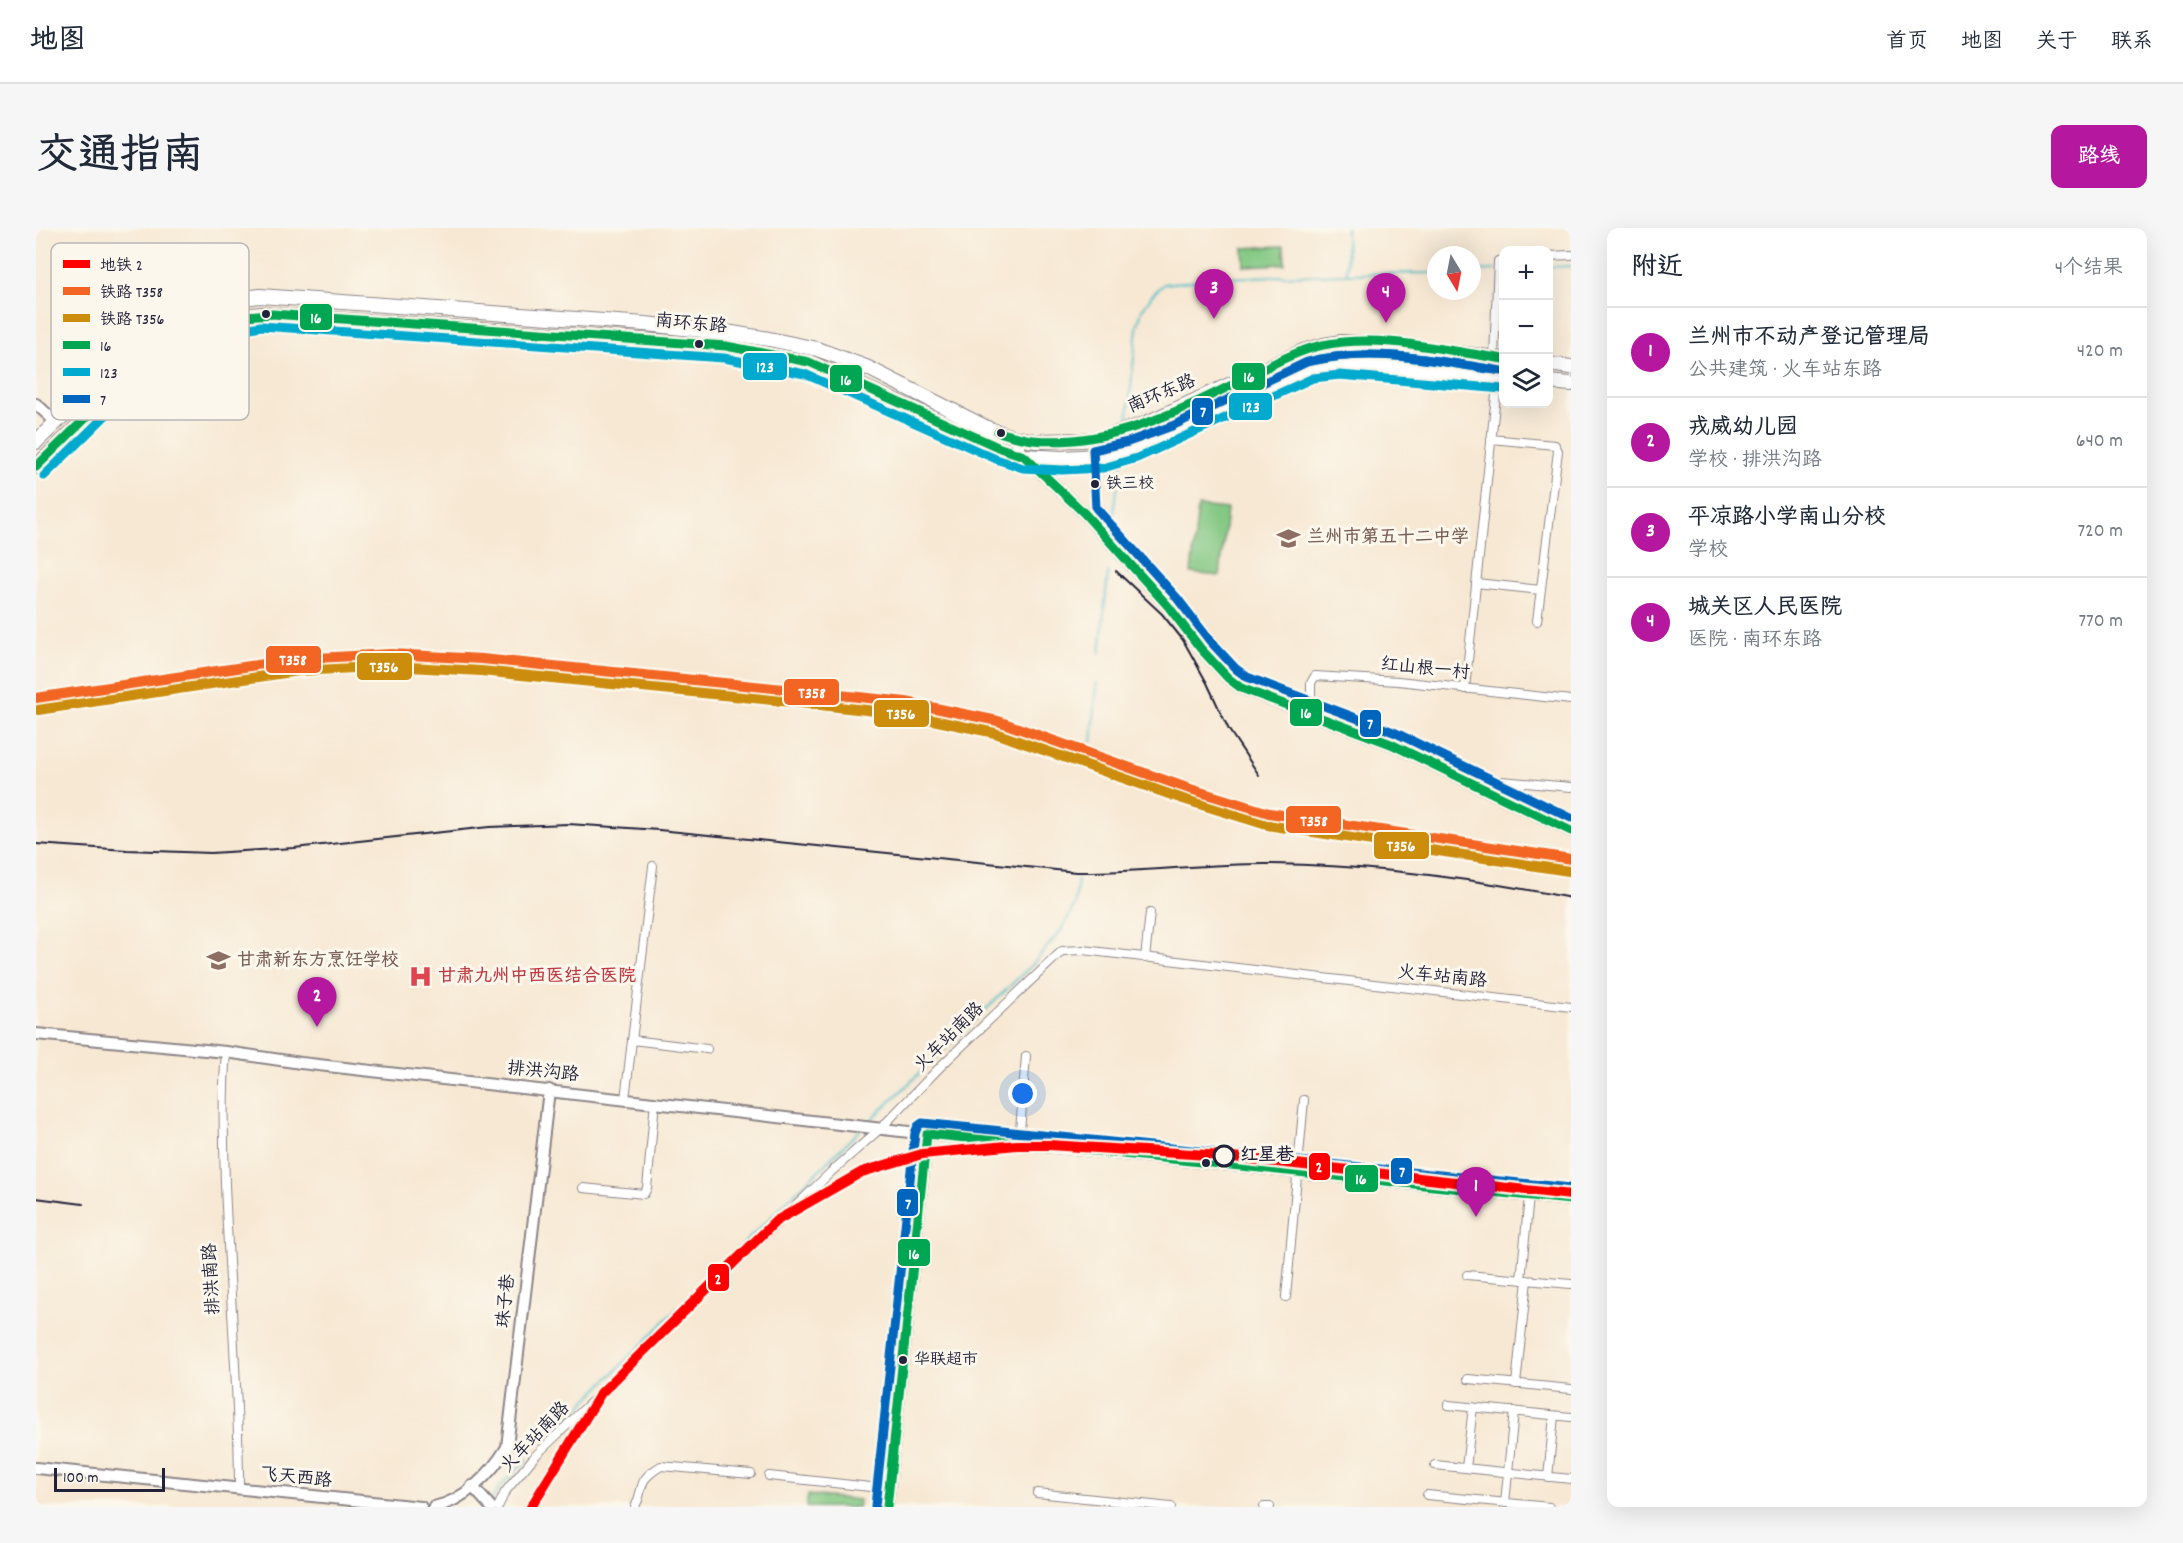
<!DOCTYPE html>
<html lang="zh">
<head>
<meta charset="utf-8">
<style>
  body { margin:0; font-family:Dekko,"LXGW WenKai TC",sans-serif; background:#f6f6f7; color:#1f2937 }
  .controls { position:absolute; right:18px; top:18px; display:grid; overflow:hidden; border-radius:12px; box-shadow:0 6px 24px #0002 }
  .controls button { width:54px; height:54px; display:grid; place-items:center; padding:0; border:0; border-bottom:2px solid #e0e1e3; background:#fff; color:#1f2937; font:30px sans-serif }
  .compass { position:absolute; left:1391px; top:18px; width:54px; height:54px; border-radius:50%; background:#fff; box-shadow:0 6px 24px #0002; rotate:170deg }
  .scale { position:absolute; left:18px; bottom:15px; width:111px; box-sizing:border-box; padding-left:6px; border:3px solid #22223b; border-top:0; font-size:16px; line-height:21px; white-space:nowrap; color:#22223b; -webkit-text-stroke:4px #fbf7ec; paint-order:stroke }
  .you { position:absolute; left:987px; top:866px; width:21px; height:21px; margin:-15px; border:4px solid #fff; border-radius:50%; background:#1a73e8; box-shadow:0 0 0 9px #1a73e833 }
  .badge { display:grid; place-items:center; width:39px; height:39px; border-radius:50%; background:#b5179e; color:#fff; font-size:20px; font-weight:700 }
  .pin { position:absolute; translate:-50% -50px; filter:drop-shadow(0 2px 3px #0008) }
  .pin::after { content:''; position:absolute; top:32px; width:21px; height:18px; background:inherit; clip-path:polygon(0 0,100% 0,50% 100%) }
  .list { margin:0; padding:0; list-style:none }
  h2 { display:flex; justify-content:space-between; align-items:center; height:78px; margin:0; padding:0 24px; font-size:26px }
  h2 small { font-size:20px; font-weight:400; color:#747a83 }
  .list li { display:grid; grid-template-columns:39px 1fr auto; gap:18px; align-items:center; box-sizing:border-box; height:90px; padding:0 24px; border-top:2px solid #e0e1e3 }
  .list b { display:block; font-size:22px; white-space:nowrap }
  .list p { margin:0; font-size:20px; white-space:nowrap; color:#747a83 }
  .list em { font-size:20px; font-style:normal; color:#747a83 }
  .icon { flex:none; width:33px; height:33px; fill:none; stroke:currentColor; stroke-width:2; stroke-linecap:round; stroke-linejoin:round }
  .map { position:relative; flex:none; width:1535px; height:1279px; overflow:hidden; border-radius:12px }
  header { display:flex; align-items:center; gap:36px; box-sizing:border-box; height:84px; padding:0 30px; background:#fff; border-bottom:2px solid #e0e1e3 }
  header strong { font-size:28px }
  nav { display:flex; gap:33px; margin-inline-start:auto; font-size:21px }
  .intro { display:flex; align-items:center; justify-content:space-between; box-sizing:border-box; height:144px; padding:0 36px }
  h1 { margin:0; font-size:42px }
  .button { padding:15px 27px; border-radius:12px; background:#b5179e; color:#fff; font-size:21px; font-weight:700 }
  main { display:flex; gap:36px; padding:0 36px }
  aside { flex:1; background:#fff; border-radius:12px; box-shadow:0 6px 24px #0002 }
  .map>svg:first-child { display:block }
</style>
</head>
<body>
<header>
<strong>地图</strong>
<nav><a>首页</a><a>地图</a><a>关于</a><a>联系</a></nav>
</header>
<div class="intro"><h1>交通指南</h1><a class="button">路线</a></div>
<main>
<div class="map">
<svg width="1535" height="1279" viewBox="0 0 1535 1279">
  <rect width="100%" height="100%" fill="#fbf7ec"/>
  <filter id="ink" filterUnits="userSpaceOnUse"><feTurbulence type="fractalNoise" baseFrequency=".0167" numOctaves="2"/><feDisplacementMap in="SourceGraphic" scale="12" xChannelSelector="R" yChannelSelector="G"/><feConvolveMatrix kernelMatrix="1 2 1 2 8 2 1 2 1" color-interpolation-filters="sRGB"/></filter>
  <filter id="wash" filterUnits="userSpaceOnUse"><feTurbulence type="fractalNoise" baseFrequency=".008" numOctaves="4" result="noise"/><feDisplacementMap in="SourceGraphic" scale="24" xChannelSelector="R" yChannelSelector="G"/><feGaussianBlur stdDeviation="1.35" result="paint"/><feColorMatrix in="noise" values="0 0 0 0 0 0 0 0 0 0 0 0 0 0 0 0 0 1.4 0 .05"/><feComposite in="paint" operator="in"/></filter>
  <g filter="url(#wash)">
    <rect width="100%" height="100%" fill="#f7e8d3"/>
    <path fill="#84c883" stroke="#53755f" stroke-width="1.5" d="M 1248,18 L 1249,36 L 1208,38 L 1207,20 Z
      M 1162,278 L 1191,281 L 1184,348 L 1155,345 Z
      M 772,1267 L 823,1272 L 822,1279 L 770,1279 Z"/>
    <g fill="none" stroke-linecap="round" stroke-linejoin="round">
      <path stroke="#4ebbc9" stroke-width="2" d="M 1310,0 L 1311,45
        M 1512,39 L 1535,38
        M 1436,43 L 1459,42
        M 1092,188 L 1101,100 L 1106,82 L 1116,67 L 1128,56 L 1185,50 L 1311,46 L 1400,45
        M 1075,305 L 1085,234
        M 1064,425 L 1072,344
        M 1056,514 L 1061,455
        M 833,894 L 997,736 L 1026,701 L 1039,676 L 1042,651
        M 519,1204 L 657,1065 L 824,902
        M 454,1275 L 463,1260 L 491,1231"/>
    </g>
  </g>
  <g filter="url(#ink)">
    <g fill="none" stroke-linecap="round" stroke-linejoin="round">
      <defs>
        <path id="street" d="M 1512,28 L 1535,27
          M 1458,129 L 1462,33 L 1468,31
          M 1455,211 L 1519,217 L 1522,223 L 1501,393
          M 1440,355 L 1505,362
          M 1429,461 L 1462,148
          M 1275,486 L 1275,455 L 1279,448 L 1362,453 L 1535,472
          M 1431,550 L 1535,559
          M 1109,730 L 1114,685
          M 596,812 L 671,821
          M 190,824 C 186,868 188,912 189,956 C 193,1058 203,1159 203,1261
          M 589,871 L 617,638
          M 983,915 L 990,828
          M 547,960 L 608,966 L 611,960 L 619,874
          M 1431,1047 L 1535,1056
          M 1485,1052 L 1493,968
          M 1250,1069 L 1268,872
          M 1432,1151 L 1535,1161
          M 1480,1156 L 1491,1052
          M 1412,1177 L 1535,1189
          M 1399,1237 L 1535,1251
          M 1430,1240 L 1437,1179
          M 733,1248 L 853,1261
          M 1512,1249 L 1518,1188
          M 1001,1265 L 1135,1279
          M 1391,1267 L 1513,1279
          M 1469,1275 L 1478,1183
          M 462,1279 L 469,1264 L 499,1228 L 795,944 L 845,900 L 907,836 L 1026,723 L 1047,722 L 1535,779
          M 599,1279 C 610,1257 599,1254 625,1238 L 715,1246
          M 1228,1279 L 1234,1279"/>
        <path id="secondary" d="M 0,176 L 20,194
          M 978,209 L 988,228 L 1048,285 L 1132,378 L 1165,421 L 1192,450 L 1205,460 L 1355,516 L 1535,603
          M 0,806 L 190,824 L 265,835 L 891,906 L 1535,972
          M 0,1240 L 385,1279
          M 436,1258 L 455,1279
          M 398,1279 C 428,1273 456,1245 471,1219 L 513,862
          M 851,1279 L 891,906"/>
        <path id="highway" d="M 1512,136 L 1535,139
          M 1512,154 L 1535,156
          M 0,214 L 115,101 C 148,81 186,72 224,68 L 609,96 L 696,105 L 733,111 L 781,121 L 830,139 L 953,201 L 978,209 L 1000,213 L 1045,212 L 1065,210 L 1108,196 L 1267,123 L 1288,117 L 1305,114 L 1338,114 L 1468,131
          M 0,239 L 126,115 C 156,98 191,89 225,86 L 690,118 L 773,134 L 964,220 L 988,228 L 1025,230 L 1064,228 L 1096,219 L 1274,138 L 1304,135 L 1468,149"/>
      </defs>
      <use href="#street" stroke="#8c8587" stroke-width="10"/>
      <use href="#secondary" stroke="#8c8587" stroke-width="14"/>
      <use href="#highway" stroke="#8c8587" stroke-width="16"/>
      <use href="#street" stroke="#fff" stroke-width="8"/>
      <use href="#secondary" stroke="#fff" stroke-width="10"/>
      <use href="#highway" stroke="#fff" stroke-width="14"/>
      <path stroke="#22223b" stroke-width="2" d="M 1080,343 L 1126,386 L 1147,412 L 1171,455 L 1193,502 L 1223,547
        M 0,616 L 91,622 L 175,625 L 258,620 L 453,599 L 532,596 L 623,602 L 1040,644 C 1106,645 1171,635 1236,636 C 1333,637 1439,651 1535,670
        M 0,970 L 47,976"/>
      <defs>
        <path id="bus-1" d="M 962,204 C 974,207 986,211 997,212 C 1073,219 1142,184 1208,151 C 1233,138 1259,123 1287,117 C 1346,105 1409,123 1468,131
          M 0,239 L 126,115 L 152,102 L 180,93 L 208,88 L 236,86 L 690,118 L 773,134 L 964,220 L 988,228 L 1048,285 L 1132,378 L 1165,421 L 1192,450 L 1205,460 L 1355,516 L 1535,603
          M 851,1279 L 891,906 L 1535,972"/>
        <path id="bus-2" d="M 1280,132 C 1339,120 1395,132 1453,141
          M 8,248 L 133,125 L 177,107 L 225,98 L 688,130 L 769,146 L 960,231 L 987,240 L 1026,242 L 1067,240 L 1101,230 L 1277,150 L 1304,147 L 1467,161"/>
        <path id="bus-3" d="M 1466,143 C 1401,133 1337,118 1271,134 L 1136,198 L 1092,214 L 1057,222 L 1060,280 L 1141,370 L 1174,413 L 1200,441 L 1211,449 L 1360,505 L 1535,590
          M 839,1278 L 879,905 L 882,898 L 886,895 L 1535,960"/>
      </defs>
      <use href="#bus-1" stroke="#fbf7ec" stroke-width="14"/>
      <use href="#bus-2" stroke="#fbf7ec" stroke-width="14"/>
      <use href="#bus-3" stroke="#fbf7ec" stroke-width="14"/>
      <use href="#bus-1" stroke="#00a651" stroke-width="9"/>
      <use href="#bus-2" stroke="#00a9ce" stroke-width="9"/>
      <use href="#bus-3" stroke="#0065bd" stroke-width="9"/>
      <defs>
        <path id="rail-1" d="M 0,470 L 261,431 L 355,426 L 446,431 L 728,459 L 870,474 L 962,493 L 1151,560 L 1233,585 L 1535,631"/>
        <path id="rail-2" d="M 2,482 L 262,443 L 355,438 L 445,443 L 727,471 L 868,486 L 959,505 L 1147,571 L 1231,597 L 1533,643"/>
      </defs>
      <use href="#rail-1" stroke="#fbf7ec" stroke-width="15"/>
      <use href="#rail-2" stroke="#fbf7ec" stroke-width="15"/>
      <use href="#rail-1" stroke="#f26522" stroke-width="10"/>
      <use href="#rail-2" stroke="#cc8c0c" stroke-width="10"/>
      <defs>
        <path id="metro-1" d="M 495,1279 L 565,1165 L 740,993 L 826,944 L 886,926 L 981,917 L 1013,917 L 1188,928 L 1535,967"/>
      </defs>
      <use href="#metro-1" stroke="#fbf7ec" stroke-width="15"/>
      <use href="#metro-1" stroke="#f00" stroke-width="10"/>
    </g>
  </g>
  <defs>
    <symbol id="school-bare" viewBox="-9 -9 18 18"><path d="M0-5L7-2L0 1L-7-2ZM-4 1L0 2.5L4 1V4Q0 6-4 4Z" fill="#8d6e63" stroke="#fbf7ec" stroke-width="2.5" paint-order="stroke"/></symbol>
    <symbol id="university-bare" viewBox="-9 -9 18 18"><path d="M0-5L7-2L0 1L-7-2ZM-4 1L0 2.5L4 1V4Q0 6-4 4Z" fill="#8d6e63" stroke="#fbf7ec" stroke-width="2.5" paint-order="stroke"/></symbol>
    <symbol id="hospital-bare" viewBox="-9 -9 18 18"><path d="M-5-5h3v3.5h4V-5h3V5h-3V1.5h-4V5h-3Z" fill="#e0444e" stroke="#fbf7ec" stroke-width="2.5" paint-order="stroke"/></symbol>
  </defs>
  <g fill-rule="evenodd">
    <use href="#school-bare" x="1236" y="294" width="33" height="33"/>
    <use href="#university-bare" x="166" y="716" width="33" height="33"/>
    <use href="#hospital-bare" x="368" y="732" width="33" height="33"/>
  </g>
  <g fill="#22223b" stroke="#fbf7ec" stroke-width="2">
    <circle cx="230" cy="86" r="5"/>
    <circle cx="663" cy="116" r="5"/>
    <circle cx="965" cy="205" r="5"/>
    <circle cx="1059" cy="256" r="5"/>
    <circle cx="1170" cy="935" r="5"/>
    <circle cx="867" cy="1132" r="5"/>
  </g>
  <circle fill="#fbf7ec" stroke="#22223b" stroke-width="3" cx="1188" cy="928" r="10"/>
  <g text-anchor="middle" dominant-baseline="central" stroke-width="6" stroke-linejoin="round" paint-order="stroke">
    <g font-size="16" fill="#22223b" stroke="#fbf7ec" text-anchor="start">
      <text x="1070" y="256">铁三校</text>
      <text x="878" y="1132">华联超市</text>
    </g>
    <g font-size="18" fill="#22223b" stroke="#fbf7ec">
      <text transform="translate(655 97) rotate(5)">南环东路</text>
      <text transform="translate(1126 167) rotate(-23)">南环东路</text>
      <text transform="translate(1389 442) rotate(6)">红山根一村</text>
      <text transform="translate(1406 750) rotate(6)">火车站南路</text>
      <text transform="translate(914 810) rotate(-45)">火车站南路</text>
      <text transform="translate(507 845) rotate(6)">排洪沟路</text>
      <text transform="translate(177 1051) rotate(-93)">排洪南路</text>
      <text transform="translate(471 1073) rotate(-84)">珠子巷</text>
      <text transform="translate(500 1210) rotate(-46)">火车站南路</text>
      <text transform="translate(260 1251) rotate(6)">飞天西路</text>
    </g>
    <g font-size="18" font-weight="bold" fill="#785e54" stroke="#fbf7ec" text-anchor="start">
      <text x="1271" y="310">兰州市第五十二中学</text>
      <text x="201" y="733">甘肃新东方烹饪学校</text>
    </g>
    <g font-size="18" font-weight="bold" fill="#be3a42" stroke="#fbf7ec" text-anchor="start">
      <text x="402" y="749">甘肃九州中西医结合医院</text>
    </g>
    <g font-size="18" font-weight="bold" fill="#22223b" stroke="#fbf7ec" text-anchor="start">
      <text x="1204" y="928">红星巷</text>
    </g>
  </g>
  <rect x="15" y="15" width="198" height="177" rx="9" fill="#fbf7ec" stroke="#bab7b7" stroke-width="1.5"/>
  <rect x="27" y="32" width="27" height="8" fill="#f00"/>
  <rect x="27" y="59" width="27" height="8" fill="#f26522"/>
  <rect x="27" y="86" width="27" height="8" fill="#cc8c0c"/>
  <rect x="27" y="113" width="27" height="8" fill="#00a651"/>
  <rect x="27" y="140" width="27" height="8" fill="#00a9ce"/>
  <rect x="27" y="167" width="27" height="8" fill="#0065bd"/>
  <g font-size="16" fill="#22223b">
    <text x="64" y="42">地铁 2</text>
    <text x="64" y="69">铁路 T358</text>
    <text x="64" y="96">铁路 T356</text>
    <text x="64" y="123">16</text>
    <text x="64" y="150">123</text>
    <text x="64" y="177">7</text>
  </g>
  <g stroke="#fbf7ec" stroke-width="2">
    <rect x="263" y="75" width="34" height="28" rx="6" fill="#00a651"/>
    <rect x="706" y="124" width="46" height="29" rx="6" fill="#00a9ce"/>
    <rect x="1195" y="134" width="35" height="29" rx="6" fill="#00a651"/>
    <rect x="793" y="136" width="34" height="29" rx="6" fill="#00a651"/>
    <rect x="1192" y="164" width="45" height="29" rx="6" fill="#00a9ce"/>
    <rect x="1155" y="169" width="23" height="29" rx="6" fill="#0065bd"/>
    <rect x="229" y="417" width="57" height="29" rx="6" fill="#f26522"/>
    <rect x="320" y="424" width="57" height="29" rx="6" fill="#cc8c0c"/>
    <rect x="747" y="450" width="57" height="28" rx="6" fill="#f26522"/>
    <rect x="1253" y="470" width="34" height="29" rx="6" fill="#00a651"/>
    <rect x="837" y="471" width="57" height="29" rx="6" fill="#cc8c0c"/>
    <rect x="1323" y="481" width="23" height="29" rx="6" fill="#0065bd"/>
    <rect x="1249" y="577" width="57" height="29" rx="6" fill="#f26522"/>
    <rect x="1337" y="603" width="57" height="29" rx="6" fill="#cc8c0c"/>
    <rect x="1272" y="924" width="23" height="29" rx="6" fill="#f00"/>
    <rect x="1354" y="929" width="23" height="28" rx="6" fill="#0065bd"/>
    <rect x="1308" y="936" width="35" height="29" rx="6" fill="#00a651"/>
    <rect x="860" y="960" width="23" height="29" rx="6" fill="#0065bd"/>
    <rect x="861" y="1010" width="34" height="29" rx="6" fill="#00a651"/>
    <rect x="671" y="1035" width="23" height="29" rx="6" fill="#f00"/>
  </g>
  <g font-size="16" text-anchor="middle" font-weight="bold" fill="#fff">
    <text x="280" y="95">16</text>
    <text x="729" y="144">123</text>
    <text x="1213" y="154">16</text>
    <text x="810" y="157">16</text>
    <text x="1215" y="184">123</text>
    <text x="1167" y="189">7</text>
    <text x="257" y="437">T358</text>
    <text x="348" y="444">T356</text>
    <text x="776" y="470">T358</text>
    <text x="1270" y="490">16</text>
    <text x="865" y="491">T356</text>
    <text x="1334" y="501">7</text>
    <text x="1278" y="598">T358</text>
    <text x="1365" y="623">T356</text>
    <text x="1283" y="944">2</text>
    <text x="1366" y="949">7</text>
    <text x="1325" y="956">16</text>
    <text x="872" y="981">7</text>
    <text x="878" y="1031">16</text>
    <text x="682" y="1056">2</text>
  </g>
</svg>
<div class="controls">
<button>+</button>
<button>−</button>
<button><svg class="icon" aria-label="layers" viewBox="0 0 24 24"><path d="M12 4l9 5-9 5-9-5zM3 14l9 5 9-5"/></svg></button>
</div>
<svg class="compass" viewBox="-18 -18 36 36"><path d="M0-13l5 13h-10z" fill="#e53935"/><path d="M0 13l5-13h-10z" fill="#747a83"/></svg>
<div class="scale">100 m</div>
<div class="you"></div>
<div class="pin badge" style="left:1440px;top:989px">1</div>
<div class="pin badge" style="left:281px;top:799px">2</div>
<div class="pin badge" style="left:1178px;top:91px">3</div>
<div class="pin badge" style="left:1350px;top:95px">4</div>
</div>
<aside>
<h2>附近<small>4个结果</small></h2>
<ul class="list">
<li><span class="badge">1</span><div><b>兰州市不动产登记管理局</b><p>公共建筑 · 火车站东路</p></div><em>420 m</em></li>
<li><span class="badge">2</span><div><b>戎威幼儿园</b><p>学校 · 排洪沟路</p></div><em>640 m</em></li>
<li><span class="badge">3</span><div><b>平凉路小学南山分校</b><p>学校</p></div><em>720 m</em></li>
<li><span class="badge">4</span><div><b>城关区人民医院</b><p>医院 · 南环东路</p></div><em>770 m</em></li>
</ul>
</aside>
</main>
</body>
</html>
